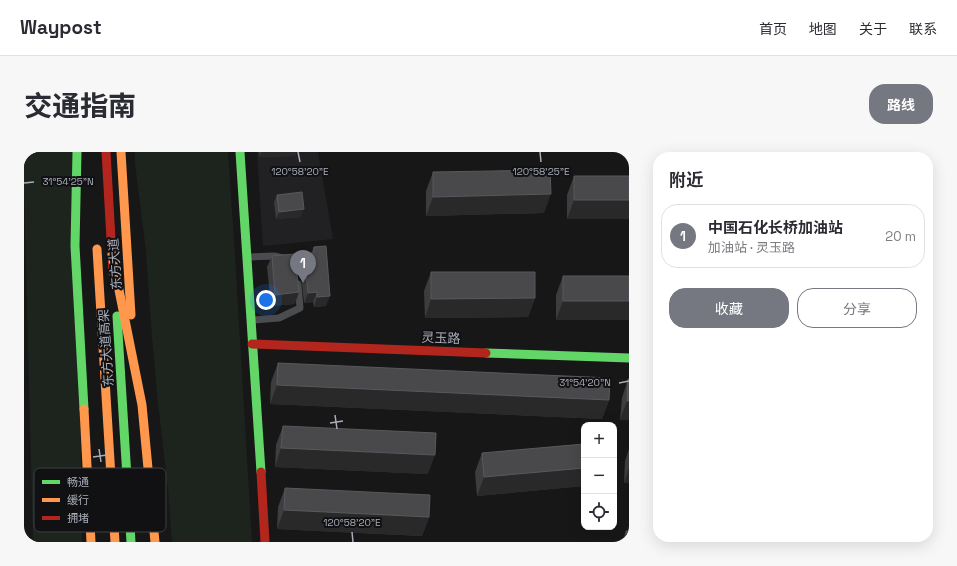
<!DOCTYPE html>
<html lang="zh">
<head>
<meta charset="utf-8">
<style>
  body { margin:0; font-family:"Space Grotesk","Noto Sans SC",sans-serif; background:#f7f7f7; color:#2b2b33 }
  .controls { position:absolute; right:12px; bottom:12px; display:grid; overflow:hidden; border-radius:8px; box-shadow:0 4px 16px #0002 }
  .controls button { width:36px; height:36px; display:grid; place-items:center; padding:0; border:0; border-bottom:1px solid #e1e1e2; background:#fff; color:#2b2b33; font:20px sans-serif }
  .you { position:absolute; left:242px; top:148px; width:14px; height:14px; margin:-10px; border:3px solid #fff; border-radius:50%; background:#1a73e8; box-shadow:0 0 0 6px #1a73e833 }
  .badge { display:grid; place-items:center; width:26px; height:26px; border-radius:50%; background:#757880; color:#fff; font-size:13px; font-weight:700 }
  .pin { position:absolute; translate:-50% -33px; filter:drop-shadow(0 1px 2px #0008) }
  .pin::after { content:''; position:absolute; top:21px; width:14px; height:12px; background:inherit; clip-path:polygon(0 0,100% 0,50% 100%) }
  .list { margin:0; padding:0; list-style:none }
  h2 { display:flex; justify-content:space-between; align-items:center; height:52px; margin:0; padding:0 16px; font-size:17px }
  h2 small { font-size:13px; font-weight:400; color:#7c7c81 }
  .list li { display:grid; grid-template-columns:26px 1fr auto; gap:12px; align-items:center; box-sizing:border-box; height:64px; margin:0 8px 8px; padding:0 8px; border:1px solid #e1e1e2; border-radius:16px }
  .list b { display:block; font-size:15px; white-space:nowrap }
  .list p { margin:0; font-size:13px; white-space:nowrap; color:#7c7c81 }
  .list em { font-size:13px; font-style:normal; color:#7c7c81 }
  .actions { display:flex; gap:8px; padding:12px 16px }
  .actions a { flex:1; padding:9px 0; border:1px solid #757880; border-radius:16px; text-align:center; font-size:14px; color:#757880 }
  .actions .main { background:#757880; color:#fff }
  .icon { flex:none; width:22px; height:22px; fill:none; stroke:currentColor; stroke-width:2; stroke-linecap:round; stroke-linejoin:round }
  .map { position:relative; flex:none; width:605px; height:390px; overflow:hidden; border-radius:16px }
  header { display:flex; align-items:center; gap:24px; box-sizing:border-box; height:56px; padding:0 20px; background:#fff; border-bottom:1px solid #e1e1e2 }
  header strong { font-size:19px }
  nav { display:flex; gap:22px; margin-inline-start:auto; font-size:14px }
  .intro { display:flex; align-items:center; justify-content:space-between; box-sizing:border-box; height:96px; padding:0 24px }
  h1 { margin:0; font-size:28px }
  .button { padding:10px 18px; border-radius:16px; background:#757880; color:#fff; font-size:14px; font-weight:700 }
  main { display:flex; gap:24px; padding:0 24px }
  aside { flex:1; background:#fff; border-radius:16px; box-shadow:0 4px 16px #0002 }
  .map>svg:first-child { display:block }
</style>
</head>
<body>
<header>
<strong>Waypost</strong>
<nav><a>首页</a><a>地图</a><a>关于</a><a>联系</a></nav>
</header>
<div class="intro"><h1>交通指南</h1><a class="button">路线</a></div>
<main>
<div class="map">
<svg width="605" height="390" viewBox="0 0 605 390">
  <rect width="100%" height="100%" fill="#171717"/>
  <path fill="#212123" d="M 233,0 L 294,0 L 309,87 L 239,94 Z"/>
  <path fill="#1d241e" d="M 0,0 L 53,0 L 58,390 L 9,390 L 0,36 Z
    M 111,0 L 204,0 L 211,104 L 228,390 L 148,390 L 144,337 L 134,251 L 128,184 L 122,99 L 111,11 Z"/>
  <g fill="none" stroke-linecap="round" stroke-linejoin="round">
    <path stroke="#4b4c50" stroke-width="7" d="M 224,105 L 250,104 L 259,106
      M 229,168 L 255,166 L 276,156 L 274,132"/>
    <path stroke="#63d668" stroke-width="9" d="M 216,0 L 237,320
      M 93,164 L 107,390
      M 462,201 L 605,206"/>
    <path stroke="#ff974d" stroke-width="9" d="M 97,0 L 107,163
      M 73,97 L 91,390"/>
    <path stroke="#b3261e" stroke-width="9" d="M 82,0 L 89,121
      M 228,192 L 462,201
      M 237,320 L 241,390"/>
    <path stroke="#63d668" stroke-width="9" d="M 53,0 L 51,94 L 60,257"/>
    <path stroke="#ff974d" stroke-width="9" d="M 88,103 L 118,253 L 131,390
      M 60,257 L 67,390"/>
  </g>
  <path fill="#3d3d3f" d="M 235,0 L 272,0 L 271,4 L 235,5 Z
    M 409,20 L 520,61 L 402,64 L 402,39 Z
    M 550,24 L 605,24 L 605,67 L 543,67 L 543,43 Z
    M 253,43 L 277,65 L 252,67 L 250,50 Z
    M 290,95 L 302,154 L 290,155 L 289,150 L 280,151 L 276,112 L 280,102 L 287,101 Z
    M 248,104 L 271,152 L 247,154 L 243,115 Z
    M 407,120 L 511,146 L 504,165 L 401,166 L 400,139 Z
    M 539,124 L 605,124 L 532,168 L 532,143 Z
    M 254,211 L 585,248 L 578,267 L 246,252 L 247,230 Z
    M 604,227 L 605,268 L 596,268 L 598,246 Z
    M 259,274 L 404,322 L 251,315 L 252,293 Z
    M 560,292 L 560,334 L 453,344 L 451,320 L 458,301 Z
    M 605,297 L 605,331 L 600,331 L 601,309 Z
    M 261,336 L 405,365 L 398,384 L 253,377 L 254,355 Z
    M 602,379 L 605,390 L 598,390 Z"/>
  <path fill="#29292a" d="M 237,0 L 272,0 L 271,4 L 235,5 Z
    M 527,42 L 520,61 L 402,64 L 409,45 Z
    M 550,48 L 605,48 L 605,67 L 543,67 Z
    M 280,57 L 277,65 L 252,67 L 255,60 Z
    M 275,140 L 271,152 L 247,154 L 251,143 Z
    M 293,140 L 289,150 L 280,151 L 284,141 Z
    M 306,144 L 302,154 L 290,155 L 293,145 Z
    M 511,146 L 504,165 L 401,166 L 407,147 Z
    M 539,149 L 605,149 L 605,168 L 532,168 Z
    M 253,233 L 585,248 L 578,267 L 246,252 Z
    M 603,249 L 605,249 L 605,268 L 596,268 Z
    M 257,296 L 411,303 L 404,322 L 251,315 Z
    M 560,316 L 560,334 L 453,344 L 460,325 Z
    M 605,316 L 605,331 L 600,331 Z
    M 260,358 L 405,365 L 398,384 L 253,377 Z"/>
  <path fill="#49494c" stroke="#58595d" d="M 526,18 L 527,42 L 409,45 L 409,20 Z
    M 550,24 L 605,24 L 605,48 L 550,48 Z
    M 278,40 L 280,57 L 255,60 L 253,43 Z
    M 302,94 L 306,144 L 293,145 L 293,140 L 284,141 L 280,102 L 290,101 L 290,95 Z
    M 271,102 L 275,140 L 251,143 L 248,104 Z
    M 407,120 L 511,120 L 511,146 L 407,147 Z
    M 539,124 L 605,124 L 605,149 L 539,149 Z
    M 254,211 L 586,226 L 585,248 L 253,233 Z
    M 604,227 L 605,227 L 605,249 L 603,249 Z
    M 259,274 L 412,281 L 411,303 L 257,296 Z
    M 560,292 L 560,316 L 460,325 L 458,301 Z
    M 261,336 L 406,343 L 405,365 L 260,358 Z
    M 602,379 L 605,379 L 605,390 L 602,390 Z"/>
  <path fill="none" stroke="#a8adb8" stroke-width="1.5" d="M 274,0 L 276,10M 516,0 L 517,10M 0,31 L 10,30M 595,231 L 605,229M 311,263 L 313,277M 306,271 L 319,269M 75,297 L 77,310M 69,305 L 83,303M 328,380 L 329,390"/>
  <g text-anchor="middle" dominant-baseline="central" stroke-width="4" stroke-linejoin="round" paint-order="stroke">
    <g font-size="13" fill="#a8adb8" stroke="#111113">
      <text transform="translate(91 112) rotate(-94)">东方大道</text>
      <text transform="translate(417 186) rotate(2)">灵玉路</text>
      <text transform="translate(82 196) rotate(-94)">东方大道高架</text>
    </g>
  </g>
  <rect x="10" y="316" width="132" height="64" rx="6" fill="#111113" stroke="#3e4045" stroke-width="1"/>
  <rect x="18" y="328" width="18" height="4" fill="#63d668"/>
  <rect x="18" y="346" width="18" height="4" fill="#ff974d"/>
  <rect x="18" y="364" width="18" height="4" fill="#b3261e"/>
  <g font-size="11" fill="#a8adb8">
    <text x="43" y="334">畅通</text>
    <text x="43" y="352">缓行</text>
    <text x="43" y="370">拥堵</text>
  </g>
  <g font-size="10" text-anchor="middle" fill="#a8adb8" stroke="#111113" stroke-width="4" stroke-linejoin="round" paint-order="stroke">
    <text x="276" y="23">120°58'20"E</text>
    <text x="517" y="23">120°58'25"E</text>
    <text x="44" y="33">31°54'25"N</text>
    <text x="561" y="234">31°54'20"N</text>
    <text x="328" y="374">120°58'20"E</text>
  </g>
</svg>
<div class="controls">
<button>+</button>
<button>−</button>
<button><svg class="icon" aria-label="locate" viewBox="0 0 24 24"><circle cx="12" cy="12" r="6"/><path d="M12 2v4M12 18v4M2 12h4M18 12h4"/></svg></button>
</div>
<div class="you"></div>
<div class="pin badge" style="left:279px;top:131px">1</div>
</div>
<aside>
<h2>附近<small></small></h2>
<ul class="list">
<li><span class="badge">1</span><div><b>中国石化长桥加油站</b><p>加油站 · 灵玉路</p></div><em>20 m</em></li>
</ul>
<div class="actions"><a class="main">收藏</a><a>分享</a></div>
</aside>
</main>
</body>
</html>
